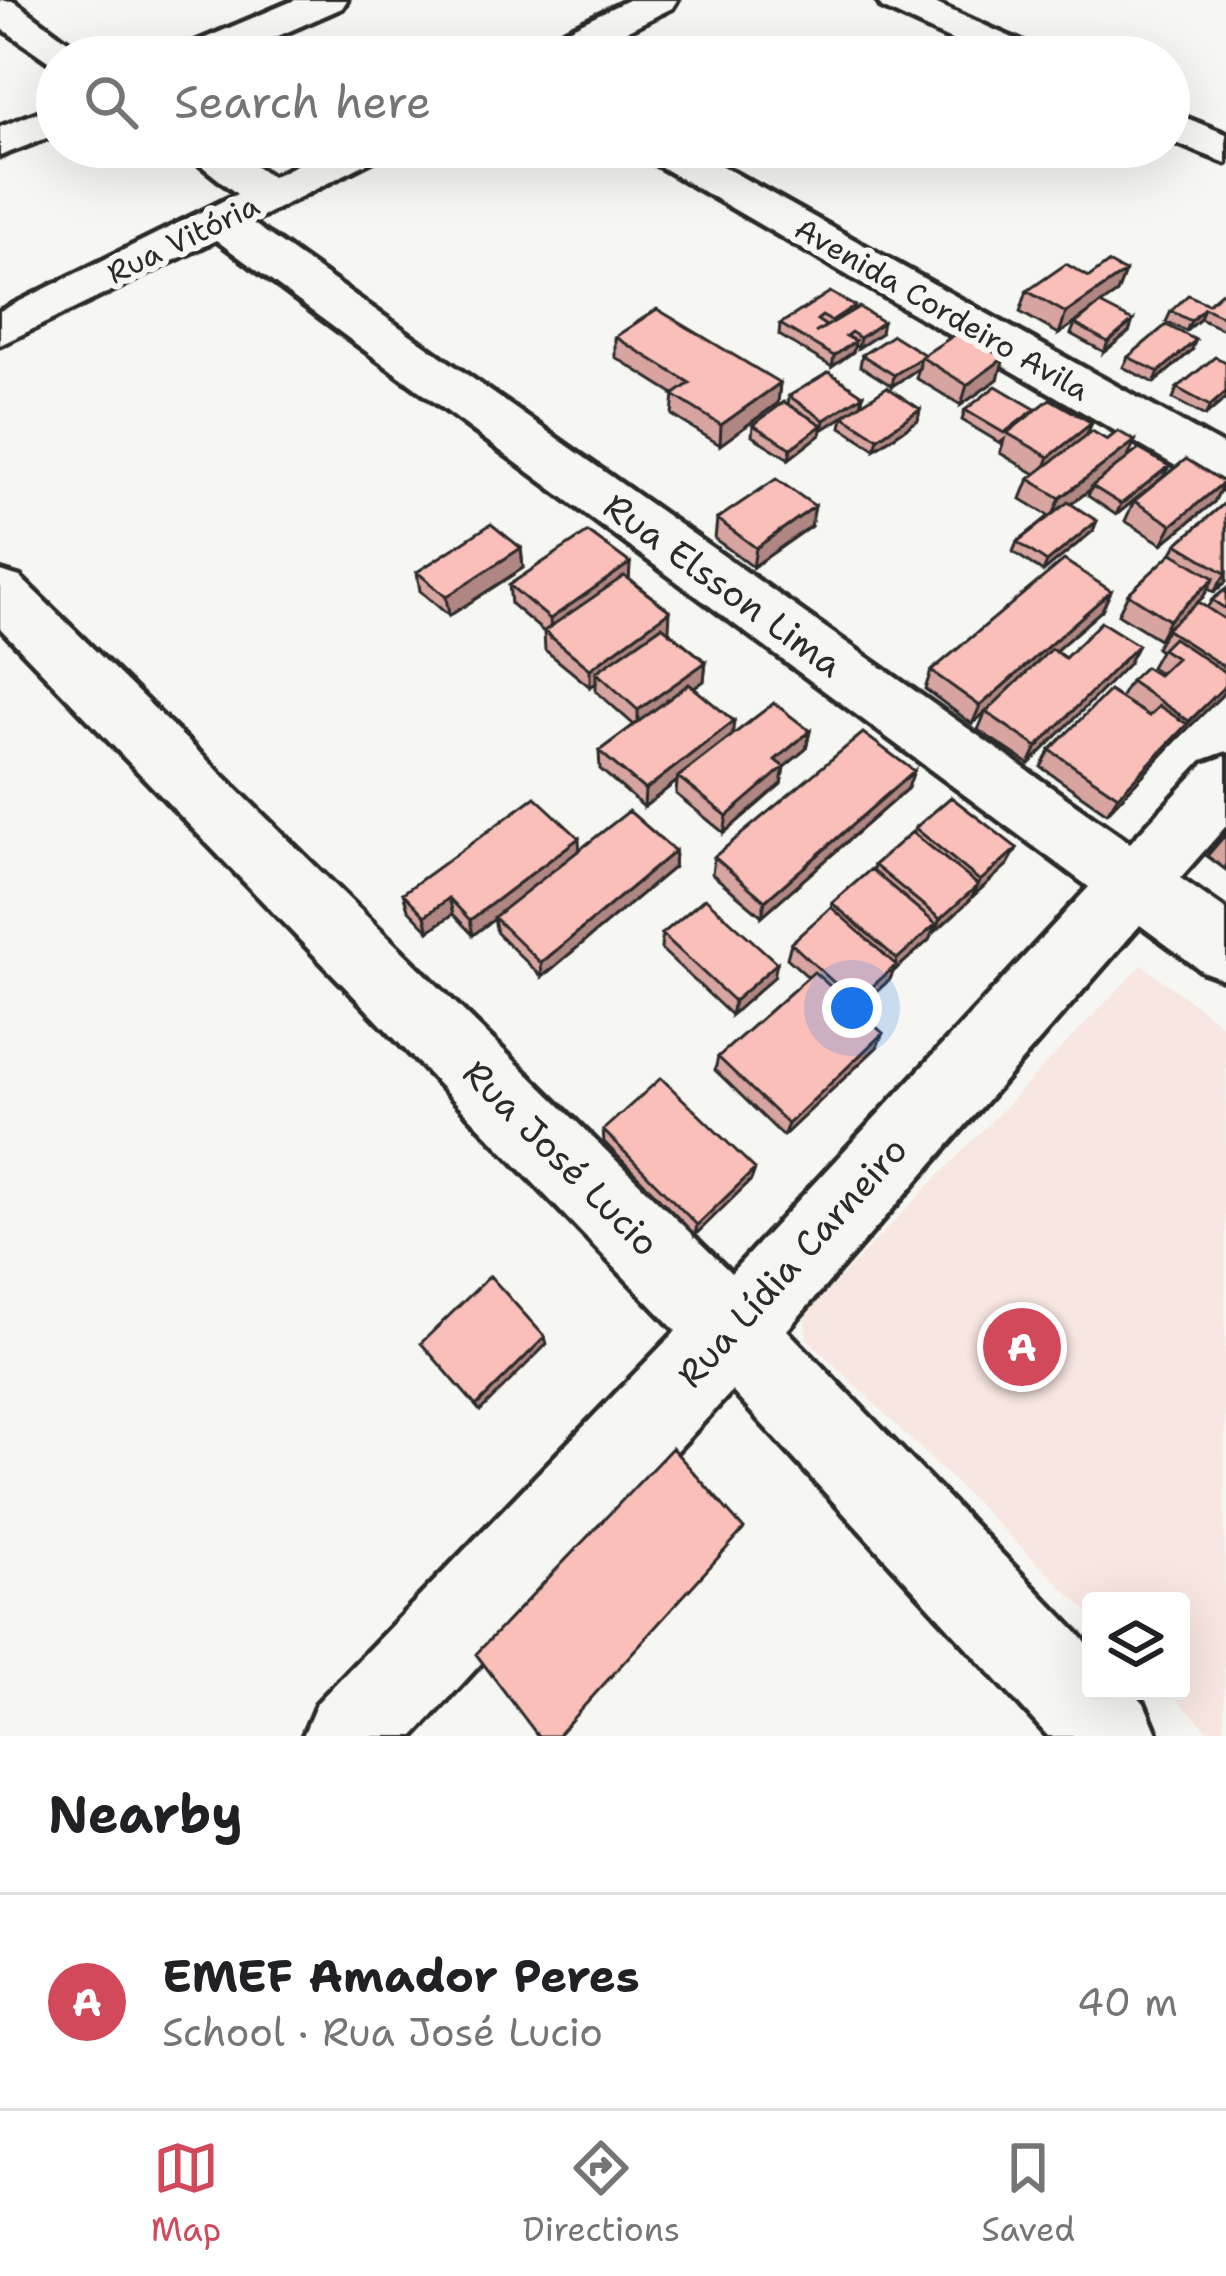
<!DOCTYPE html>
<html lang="en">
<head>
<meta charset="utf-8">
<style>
  body { margin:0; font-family:"Shantell Sans",sans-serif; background:#f2f2f2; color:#202124 }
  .controls { position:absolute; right:36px; bottom:36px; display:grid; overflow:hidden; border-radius:12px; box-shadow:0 12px 48px #0002 }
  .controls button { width:108px; height:108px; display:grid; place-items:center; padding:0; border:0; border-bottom:3px solid #e0e0e0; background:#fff; color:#202124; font:60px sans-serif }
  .you { position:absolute; left:852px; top:1008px; width:42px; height:42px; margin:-30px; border:9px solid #fff; border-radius:50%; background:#1a73e8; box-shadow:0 0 0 18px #1a73e833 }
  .badge { display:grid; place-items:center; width:78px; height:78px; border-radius:50%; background:#d1495b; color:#fff; font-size:39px; font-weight:700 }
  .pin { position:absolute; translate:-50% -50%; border:6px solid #fff; box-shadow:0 3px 12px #0006 }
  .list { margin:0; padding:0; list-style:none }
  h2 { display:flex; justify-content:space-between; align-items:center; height:156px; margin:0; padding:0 48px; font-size:51px }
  h2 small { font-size:39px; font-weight:400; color:#757577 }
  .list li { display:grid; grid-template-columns:78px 1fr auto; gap:36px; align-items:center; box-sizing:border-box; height:216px; padding:0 48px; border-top:3px solid #e0e0e0 }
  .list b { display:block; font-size:45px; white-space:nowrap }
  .list p { margin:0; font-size:39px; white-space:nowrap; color:#757577 }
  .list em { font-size:39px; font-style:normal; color:#757577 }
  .icon { flex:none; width:66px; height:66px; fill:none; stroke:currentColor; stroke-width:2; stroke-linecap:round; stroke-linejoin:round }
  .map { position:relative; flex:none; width:1226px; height:1736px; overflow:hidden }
  .search { position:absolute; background:#fff; box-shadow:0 12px 48px #0002; left:36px; right:36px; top:36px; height:132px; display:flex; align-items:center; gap:30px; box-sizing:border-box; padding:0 42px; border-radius:66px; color:#757577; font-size:45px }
  .sheet { height:372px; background:#fff }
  nav { display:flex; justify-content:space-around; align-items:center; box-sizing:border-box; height:168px; border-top:3px solid #e0e0e0; background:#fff; font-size:33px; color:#757577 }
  nav a { display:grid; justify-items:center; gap:6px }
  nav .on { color:#d1495b }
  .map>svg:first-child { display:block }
</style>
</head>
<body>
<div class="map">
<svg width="1226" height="1736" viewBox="0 0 1226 1736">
  <rect width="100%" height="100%" fill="#f6f6f2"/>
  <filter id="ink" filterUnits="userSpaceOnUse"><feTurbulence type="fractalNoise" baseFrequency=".00833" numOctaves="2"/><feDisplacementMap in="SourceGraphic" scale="24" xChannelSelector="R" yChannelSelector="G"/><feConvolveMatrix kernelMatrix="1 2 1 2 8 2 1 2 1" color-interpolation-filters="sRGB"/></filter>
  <g filter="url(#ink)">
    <path fill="#f7e6e1" d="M 1142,965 L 1226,1028 L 1224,1736 L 1214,1736 L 1168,1691 L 1181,1691 L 1181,1601 L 1091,1601 L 1091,1615 L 807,1338 L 805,1318 L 814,1305 Z"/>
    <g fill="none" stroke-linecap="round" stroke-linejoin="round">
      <defs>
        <path id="minor" d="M 0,0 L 14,1 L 89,57 L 57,57 L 55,66 L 0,27 Z
          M 295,0 L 347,0 L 342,8 L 230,57 L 176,57 L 182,48 Z
          M 628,0 L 677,0 L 672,8 L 574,57 L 523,57 L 529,48 Z
          M 877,0 L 928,0 L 1035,48 L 1041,57 L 988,57 L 882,8 Z
          M 57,105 L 57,134 L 0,156 L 0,127 Z
          M 1169,111 L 1226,134 L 1226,163 L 1169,140 Z
          M 178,147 L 228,147 L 272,177 L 332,147 L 387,147 L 381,156 L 251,222 L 1130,843 L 1204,764 L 1226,756 L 1226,826 L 1180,878 L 1226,910 L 1226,980 L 1202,971 L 1140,925 L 787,1330 L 1091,1647 L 1091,1691 L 1133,1691 L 1144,1703 L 1158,1736 L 1048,1736 L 732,1391 L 414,1736 L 303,1736 L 317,1703 L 676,1331 L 0,628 L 0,571 L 20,577 L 731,1273 L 1089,887 L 216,240 L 0,345 L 0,311 L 237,194 Z
          M 636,147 L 688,147 L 1226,447 L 1226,489 L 1207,484 L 642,156 Z"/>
      </defs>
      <use href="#minor" stroke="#2b2b2b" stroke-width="9"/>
      <use href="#minor" fill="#f6f6f2" fill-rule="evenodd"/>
    </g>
    <path fill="#d7a49f" stroke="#2b2b2b" stroke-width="3" d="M 1125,272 L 1117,293 L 1100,304 L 1129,332 L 1104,352 L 1071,334 L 1075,324 L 1096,307 L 1059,334 L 1020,312 L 1027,291 L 1089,277 Z
      M 1226,292 L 1226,331 L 1200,319 L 1186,331 L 1166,322 L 1171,311 L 1208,304 Z
      M 854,306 L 853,311 L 881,333 L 858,348 L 854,345 L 853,352 L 832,367 L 779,335 L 780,324 Z
      M 615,337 L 780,383 L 778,403 L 720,445 L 672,415 L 674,394 L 615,357 Z
      M 1191,351 L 1154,383 L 1123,367 L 1128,357 Z
      M 862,355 L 925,355 L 1004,358 L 998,379 L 961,405 L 916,378 L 919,368 L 892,386 L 860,366 Z
      M 1226,362 L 1226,398 L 1205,416 L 1173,399 L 1177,388 Z
      M 863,395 L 861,404 L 920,409 L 918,420 L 875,449 L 841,427 L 843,417 L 821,430 L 820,435 L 789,459 L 752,436 L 753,425 L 788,405 L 789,396 Z
      M 965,410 L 1034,412 L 1087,435 L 1128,458 L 1169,466 L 1163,477 L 1116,515 L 1088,496 L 1091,489 L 1071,504 L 1093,531 L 1043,572 L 1013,552 L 1017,542 L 1049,516 L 1021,499 L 1029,479 L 1035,474 L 1000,453 L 1004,440 L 1000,443 L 962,420 Z
      M 1224,482 L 1214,502 L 1162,544 L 1125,521 L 1134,501 Z
      M 1226,502 L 1226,582 L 1214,592 L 1208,589 L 1203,597 L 1192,607 L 1207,608 L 1212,600 L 1226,589 L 1226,689 L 1221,696 L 1178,738 L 1107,813 L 1041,767 L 1050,750 L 1120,698 L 1130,681 L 1160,673 L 1151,667 L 1160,651 L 1156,648 L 1164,634 L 1159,639 L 1118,614 L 1128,594 L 1172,553 L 1177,544 Z
      M 815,506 L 811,526 L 753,567 L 715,539 L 717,519 Z
      M 521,548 L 523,568 L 449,616 L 420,591 L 417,572 Z
      M 630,563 L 629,579 L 670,611 L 668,631 L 706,662 L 704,681 L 694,688 L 732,735 L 810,731 L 806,749 L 784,767 L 781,784 L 724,833 L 676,794 L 677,781 L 644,807 L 600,769 L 599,751 L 634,725 L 596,691 L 596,683 L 590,687 L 545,650 L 544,632 L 511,604 L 509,585 Z
      M 1111,591 L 1102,610 L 1055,651 L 1065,658 L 1128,664 L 1029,764 L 978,730 L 986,711 L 972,724 L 925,689 L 931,671 Z
      M 908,788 L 762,916 L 712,874 L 714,857 Z
      M 915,828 L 1017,848 L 1008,864 L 932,934 L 929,940 L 893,972 L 890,979 L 857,1010 L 877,1047 L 783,1136 L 715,1070 L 718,1057 L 808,977 L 787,958 L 791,943 L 831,908 L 832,903 L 873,870 L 874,865 L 913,833 Z
      M 1226,834 L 1226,870 L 1207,856 Z
      M 579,850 L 675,851 L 674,867 L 542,977 L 497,933 L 494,919 L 473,935 L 453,914 L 429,931 L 408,909 L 403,893 Z
      M 662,934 L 774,977 L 731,1015 L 661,949 Z
      M 603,1130 L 755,1169 L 751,1180 L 695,1235 L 604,1142 Z"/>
    <path fill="#af8682" stroke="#2b2b2b" stroke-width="3" d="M 1125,272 L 1117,293 L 1059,334 L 1066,313 Z
      M 1204,308 L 1200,319 L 1186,331 L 1191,321 Z
      M 1133,321 L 1129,332 L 1104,352 L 1108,342 Z
      M 883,322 L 881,333 L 858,348 L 860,338 Z
      M 1196,340 L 1191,351 L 1154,383 L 1159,372 Z
      M 855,341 L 853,352 L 832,367 L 834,356 Z
      M 921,357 L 919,368 L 892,386 L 894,375 Z
      M 1004,358 L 998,379 L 961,405 L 967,385 Z
      M 780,383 L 778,403 L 720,445 L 721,425 Z
      M 1226,392 L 1226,398 L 1205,416 L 1210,406 Z
      M 863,395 L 861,405 L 822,430 L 824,420 Z
      M 920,409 L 918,420 L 875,449 L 878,438 Z
      M 1092,423 L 1083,443 L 1041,477 L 1049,457 Z
      M 822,425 L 820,435 L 789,459 L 791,448 Z
      M 1135,441 L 1126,462 L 1092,486 L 1091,489 L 1052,518 L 1060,498 Z
      M 1169,466 L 1163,477 L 1116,515 L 1121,504 Z
      M 1224,482 L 1214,502 L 1162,544 L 1172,525 Z
      M 815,506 L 811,526 L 753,567 L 756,548 Z
      M 1097,521 L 1093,531 L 1043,572 L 1047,562 Z
      M 521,548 L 523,568 L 449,616 L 446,597 Z
      M 630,563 L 629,583 L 551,638 L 550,619 Z
      M 1226,573 L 1226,582 L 1214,592 Z
      M 1214,578 L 1203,597 L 1159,639 L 1169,620 Z
      M 1111,591 L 1102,610 L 972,724 L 980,706 Z
      M 670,611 L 669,630 L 602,678 L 596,672 L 596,683 L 590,687 L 590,669 Z
      M 1138,645 L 1128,664 L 1029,764 L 1037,747 Z
      M 706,662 L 704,681 L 638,728 L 638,710 Z
      M 1226,684 L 1226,689 L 1221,696 L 1178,738 L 1107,813 L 1118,796 Z
      M 734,721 L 732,739 L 678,777 L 677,781 L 644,807 L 645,790 Z
      M 810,731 L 806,749 L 784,767 L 781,784 L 724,833 L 727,816 L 775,760 Z
      M 914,771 L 908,788 L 762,916 L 765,901 Z
      M 579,838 L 580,855 L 473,935 L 470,920 Z
      M 1017,848 L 1008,864 L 972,897 L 980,881 Z
      M 675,851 L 674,867 L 542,977 L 541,963 Z
      M 978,885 L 970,900 L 933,934 L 940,919 Z
      M 449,898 L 453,914 L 429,931 L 425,916 Z
      M 936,924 L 929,940 L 893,972 L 890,979 L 850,1016 L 855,1002 L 894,967 L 897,959 Z
      M 777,963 L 774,977 L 731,1015 L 734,1001 Z
      M 883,1033 L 877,1047 L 783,1136 L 788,1124 Z
      M 755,1169 L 751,1180 L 695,1235 L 697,1225 Z
      M 545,1337 L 547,1344 L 480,1411 L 476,1406 Z"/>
    <path fill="#fabfb9" stroke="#2b2b2b" stroke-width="3" d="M 1108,263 L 1125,272 L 1066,313 L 1027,291 L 1066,264 L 1089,277 Z
      M 1223,291 L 1226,292 L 1226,318 L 1204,308 L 1191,321 L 1171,311 L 1188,295 L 1208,304 Z
      M 830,292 L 854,306 L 831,321 L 822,316 L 817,320 L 826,326 L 815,333 L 859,307 L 883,322 L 860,338 L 851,332 L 846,336 L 855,341 L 834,356 L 780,324 Z
      M 1100,304 L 1133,321 L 1108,342 L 1075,324 Z
      M 657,309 L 780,383 L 721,425 L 673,395 L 690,383 L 615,337 Z
      M 1166,325 L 1196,340 L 1159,372 L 1128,357 Z
      M 959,332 L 1004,358 L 967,385 L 921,357 Z
      M 893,335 L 925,355 L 894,375 L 862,355 Z
      M 1215,357 L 1226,362 L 1226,392 L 1210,406 L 1177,388 Z
      M 829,372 L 863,395 L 824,420 L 789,396 Z
      M 996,386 L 1035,409 L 1004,433 L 965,410 Z
      M 887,387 L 920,409 L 878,438 L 843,416 Z
      M 1050,399 L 1092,423 L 1049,457 L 1007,433 Z
      M 784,402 L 822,425 L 791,448 L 753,425 Z
      M 1092,431 L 1107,440 L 1118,431 L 1135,441 L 1060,498 L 1029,479 Z
      M 1139,449 L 1169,466 L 1121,504 L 1092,486 Z
      M 1186,459 L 1224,482 L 1172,525 L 1134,501 Z
      M 776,479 L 815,506 L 756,548 L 717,519 Z
      M 1068,502 L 1097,521 L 1047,562 L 1017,542 Z
      M 1226,502 L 1226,573 L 1225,573 L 1177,544 Z
      M 491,524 L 521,548 L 446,597 L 417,572 Z
      M 588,532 L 630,563 L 550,619 L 509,585 Z
      M 1172,553 L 1214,578 L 1169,620 L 1128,594 Z
      M 1064,560 L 1111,591 L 980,706 L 931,671 Z
      M 624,576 L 670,611 L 590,669 L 544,631 Z
      M 1226,589 L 1226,609 L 1212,600 Z
      M 1198,602 L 1226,620 L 1226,668 L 1166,629 Z
      M 1101,622 L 1138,645 L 1037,747 L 986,712 L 1051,649 L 1065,658 Z
      M 662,626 L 706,662 L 638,710 L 596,672 Z
      M 1173,638 L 1226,673 L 1226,685 L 1189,721 L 1130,681 L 1145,667 L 1158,675 L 1176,658 L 1162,649 Z
      M 689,684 L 734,721 L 645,790 L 599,751 Z
      M 1109,691 L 1149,716 L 1159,706 L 1187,724 L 1118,796 L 1050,750 Z
      M 774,703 L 810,731 L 775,760 L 784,767 L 727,816 L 678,777 Z
      M 863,733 L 914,771 L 765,901 L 714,857 Z
      M 535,797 L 579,838 L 470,920 L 449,898 L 425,916 L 403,893 Z
      M 951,797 L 1017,848 L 980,881 L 915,828 Z
      M 629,811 L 675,851 L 541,963 L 494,917 Z
      M 912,832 L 978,885 L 940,919 L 874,865 Z
      M 871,869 L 936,924 L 897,959 L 832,903 Z
      M 705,898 L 777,963 L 734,1001 L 662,934 Z
      M 831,907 L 896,965 L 855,1002 L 791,943 Z
      M 814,972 L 883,1033 L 788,1124 L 718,1057 Z
      M 661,1078 L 755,1169 L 697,1225 L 603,1130 Z
      M 490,1276 L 545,1337 L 476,1406 L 421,1343 Z
      M 672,1448 L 744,1529 L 557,1736 L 538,1736 L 476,1654 Z"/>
  </g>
  <g text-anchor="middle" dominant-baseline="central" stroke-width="12" stroke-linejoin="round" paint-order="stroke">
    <g font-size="30" fill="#2b2b2b" stroke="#f6f6f2">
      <text transform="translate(183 239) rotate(-26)">Rua Vitória</text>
      <text transform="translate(942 309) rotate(30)">Avenida Cordeiro Avila</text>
    </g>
    <g font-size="36" fill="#2b2b2b" stroke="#f6f6f2">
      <text transform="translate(723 585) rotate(36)">Rua Elsson Lima</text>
      <text transform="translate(561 1158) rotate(45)">Rua José Lucio</text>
      <text transform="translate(792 1262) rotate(-48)">Rua Lídia Carneiro</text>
    </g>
  </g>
</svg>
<div class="controls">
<button><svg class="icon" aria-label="layers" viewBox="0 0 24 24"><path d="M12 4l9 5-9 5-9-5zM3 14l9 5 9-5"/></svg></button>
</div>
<div class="you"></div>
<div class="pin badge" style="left:1022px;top:1347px">A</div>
<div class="search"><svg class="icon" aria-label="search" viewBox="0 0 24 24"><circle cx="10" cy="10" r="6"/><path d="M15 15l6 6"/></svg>Search here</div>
</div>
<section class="sheet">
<h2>Nearby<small></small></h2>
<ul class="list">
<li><span class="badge">A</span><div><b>EMEF Amador Peres</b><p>School · Rua José Lucio</p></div><em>40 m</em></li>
</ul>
</section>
<nav>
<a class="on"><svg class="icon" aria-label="map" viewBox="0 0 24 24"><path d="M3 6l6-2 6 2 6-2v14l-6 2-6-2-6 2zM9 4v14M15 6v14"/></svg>Map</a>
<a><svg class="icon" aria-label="directions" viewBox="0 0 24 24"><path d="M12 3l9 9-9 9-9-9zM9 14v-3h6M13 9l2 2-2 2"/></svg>Directions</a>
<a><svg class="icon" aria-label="saved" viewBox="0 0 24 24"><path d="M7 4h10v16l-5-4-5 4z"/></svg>Saved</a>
</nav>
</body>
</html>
